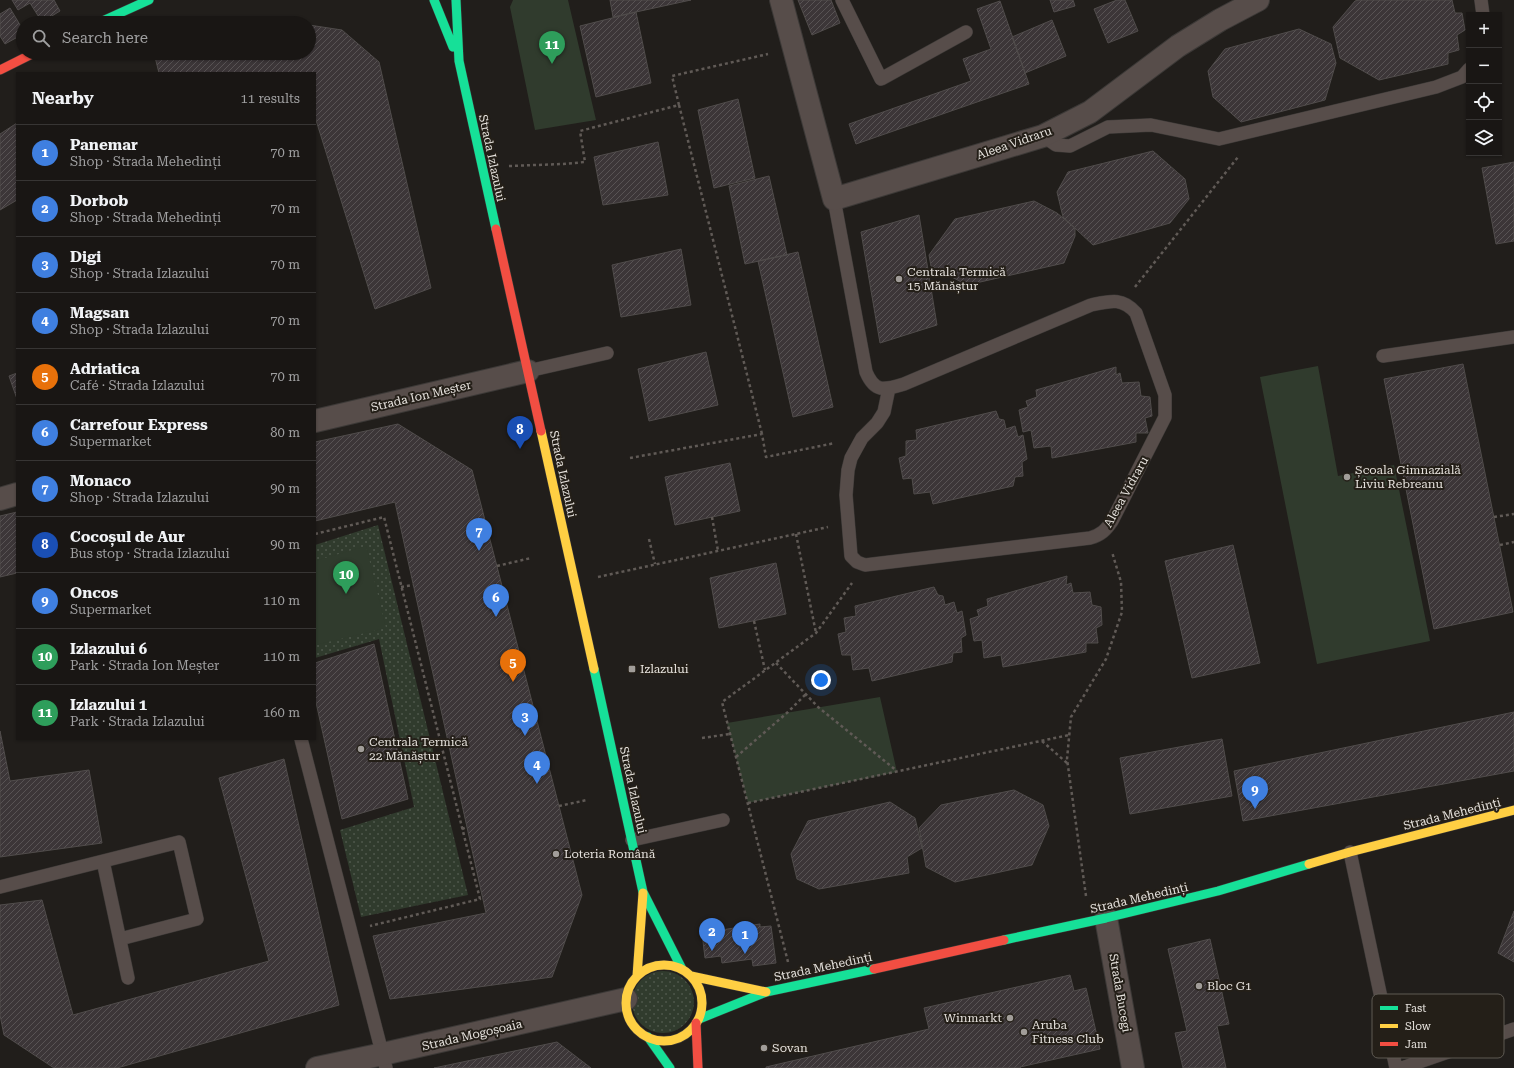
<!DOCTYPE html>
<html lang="en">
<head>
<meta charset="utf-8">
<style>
  body { margin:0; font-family:"Roboto Serif",serif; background:#221f1d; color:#f1f3f6 }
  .controls { position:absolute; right:12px; top:12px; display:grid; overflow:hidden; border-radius:0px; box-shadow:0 1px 3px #0004 }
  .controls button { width:36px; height:36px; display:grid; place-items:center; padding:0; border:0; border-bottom:1px solid #373534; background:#191614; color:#f1f3f6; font:20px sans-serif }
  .you { position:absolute; left:821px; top:680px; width:14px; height:14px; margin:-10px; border:3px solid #fff; border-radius:50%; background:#1a73e8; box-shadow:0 0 0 6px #1a73e833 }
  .badge { display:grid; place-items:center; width:26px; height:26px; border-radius:50%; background:#7c3aed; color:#fff; font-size:13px; font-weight:700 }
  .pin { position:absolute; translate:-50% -33px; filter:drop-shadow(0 1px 2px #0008) }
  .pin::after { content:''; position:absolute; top:21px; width:14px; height:12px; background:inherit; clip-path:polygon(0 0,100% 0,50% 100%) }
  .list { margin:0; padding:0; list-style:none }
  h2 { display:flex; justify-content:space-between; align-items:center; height:52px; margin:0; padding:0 16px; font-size:17px }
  h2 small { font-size:13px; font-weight:400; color:#9f9fa0 }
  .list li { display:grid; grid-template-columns:26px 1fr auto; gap:12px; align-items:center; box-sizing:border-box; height:56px; padding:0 16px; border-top:1px solid #373534 }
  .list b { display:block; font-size:15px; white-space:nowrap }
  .list p { margin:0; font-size:13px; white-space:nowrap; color:#9f9fa0 }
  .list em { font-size:13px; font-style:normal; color:#9f9fa0 }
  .icon { flex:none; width:22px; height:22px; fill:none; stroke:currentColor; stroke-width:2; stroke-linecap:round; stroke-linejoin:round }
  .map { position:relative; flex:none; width:1514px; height:1068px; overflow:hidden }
  .search { position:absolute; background:#191614; box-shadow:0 1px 3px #0004; left:16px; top:16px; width:300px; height:44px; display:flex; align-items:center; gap:10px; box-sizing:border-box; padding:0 14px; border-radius:22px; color:#9f9fa0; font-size:15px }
  .panel { position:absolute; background:#191614; box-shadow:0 1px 3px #0004; left:16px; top:72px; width:300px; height:668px; border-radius:0px }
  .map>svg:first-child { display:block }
</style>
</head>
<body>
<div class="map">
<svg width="1514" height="1068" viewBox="0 0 1514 1068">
  <defs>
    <pattern id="grass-dots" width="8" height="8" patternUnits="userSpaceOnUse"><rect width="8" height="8" fill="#303b2d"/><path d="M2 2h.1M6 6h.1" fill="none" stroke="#4e574b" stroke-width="1.8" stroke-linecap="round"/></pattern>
    <pattern id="building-hatch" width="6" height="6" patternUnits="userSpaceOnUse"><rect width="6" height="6" fill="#3c3638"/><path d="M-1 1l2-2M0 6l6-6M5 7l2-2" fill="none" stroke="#585354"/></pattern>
  </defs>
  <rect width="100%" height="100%" fill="#211e1b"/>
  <path fill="url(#grass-dots)" d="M 378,525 L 468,895 L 361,917 L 340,830 L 414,807 L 379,639 L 315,658 L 315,545 Z
    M632 1002a31 31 0 1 1 62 0a31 31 0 1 1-62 0Z"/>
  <path fill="#303b2d" d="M 513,0 L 568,0 L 596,120 L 535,130 L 510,7 Z
    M 1318,366 L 1338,476 L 1394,465 L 1430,641 L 1317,664 L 1260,377 Z
    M 366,546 L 386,628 L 315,645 L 315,561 Z
    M 880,697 L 897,772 L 748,803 L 727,723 Z"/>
  <path fill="url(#building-hatch)" stroke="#504c4b" d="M 12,0 L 54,0 L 60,11 L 42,22 L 30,3 L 18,10 Z
    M 610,0 L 691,0 L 613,17 Z
    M 798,0 L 831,0 L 840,23 L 812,35 Z
    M 1050,0 L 1073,0 L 1075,6 L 1054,12 Z
    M 1117,0 L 1125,0 L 1138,31 L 1108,43 L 1094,9 Z
    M 1359,0 L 1452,0 L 1455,13 L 1462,13 L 1465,30 L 1457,35 L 1459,50 L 1448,53 L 1448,64 L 1379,80 L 1340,58 L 1333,27 L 1355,1 Z
    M 1000,1 L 1029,84 L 856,144 L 849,124 L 971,81 L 963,59 L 991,49 L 977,9 Z
    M 10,8 L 23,30 L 23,34 L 5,44 L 0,36 L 0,14 Z
    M 636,12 L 651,83 L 596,97 L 580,26 Z
    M 1052,20 L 1066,56 L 1025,73 L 1012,37 Z
    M 309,25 L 342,30 L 379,62 L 431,288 L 375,309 L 315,117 L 315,73 L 159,73 L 154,53 L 309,53 Z
    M 1299,29 L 1331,44 L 1336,63 L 1325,100 L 1241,122 L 1213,97 L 1208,71 L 1225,49 Z
    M 738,99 L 755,178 L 714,188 L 698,110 Z
    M 17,123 L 17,200 L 0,210 L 0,134 Z
    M 658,142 L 668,195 L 603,205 L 594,157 Z
    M 1153,151 L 1185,179 L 1189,199 L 1170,223 L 1093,245 L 1063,217 L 1057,192 L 1068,172 Z
    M 1514,162 L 1514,241 L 1496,244 L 1482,168 Z
    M 769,176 L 787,255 L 745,264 L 729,186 Z
    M 1034,201 L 1057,213 L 1075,228 L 1075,236 L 1064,263 L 967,285 L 931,266 L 929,255 L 955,219 Z
    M 919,215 L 937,325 L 880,343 L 861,232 Z
    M 681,249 L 691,305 L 621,317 L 612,265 Z
    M 798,252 L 833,407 L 793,417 L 758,261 Z
    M 706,352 L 718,405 L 649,421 L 638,369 Z
    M 1463,364 L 1513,612 L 1434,629 L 1384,379 Z
    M 1116,367 L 1116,375 L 1120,373 L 1122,383 L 1139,382 L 1141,396 L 1150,397 L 1152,416 L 1145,418 L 1148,433 L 1136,433 L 1136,442 L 1052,458 L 1051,446 L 1034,448 L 1031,430 L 1023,432 L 1019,410 L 1028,407 L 1026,401 L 1037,397 L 1036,390 Z
    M 17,373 L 17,399 L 9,376 Z
    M 996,411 L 999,419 L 1004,420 L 1006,429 L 1015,426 L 1018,437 L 1023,435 L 1027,459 L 1022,462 L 1023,476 L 1015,477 L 1013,486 L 933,504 L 930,492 L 914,494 L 912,478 L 903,479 L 899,458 L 906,456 L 906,441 L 917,440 L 916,430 Z
    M 398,424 L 472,470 L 582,895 L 552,977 L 390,999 L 373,936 L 486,913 L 395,502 L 315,521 L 315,442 Z
    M 730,463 L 740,511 L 675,525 L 665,477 Z
    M 17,512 L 17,573 L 0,577 L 0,516 Z
    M 1233,545 L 1260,663 L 1192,678 L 1165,561 Z
    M 776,563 L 786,614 L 719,628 L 710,578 Z
    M 1067,576 L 1066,585 L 1071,583 L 1073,593 L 1090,592 L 1092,605 L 1101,607 L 1102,625 L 1096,628 L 1098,643 L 1086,643 L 1086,652 L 1003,667 L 1001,655 L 984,658 L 982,640 L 974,641 L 970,619 L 979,616 L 977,610 L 988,606 L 987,599 Z
    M 934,587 L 938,595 L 943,596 L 945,605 L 954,602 L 957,613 L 962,611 L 966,635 L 961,638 L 962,652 L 953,653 L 952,662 L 872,681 L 869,668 L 853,670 L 851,655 L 842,655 L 838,634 L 846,632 L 844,618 L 856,616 L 855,606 Z
    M 374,644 L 408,799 L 342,819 L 315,698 L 315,663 Z
    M 1514,712 L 1514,771 L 1243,821 L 1234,771 Z
    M 0,731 L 10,781 L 89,770 L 102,843 L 0,857 Z
    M 1222,739 L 1232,796 L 1130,814 L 1120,758 Z
    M 284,759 L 339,1005 L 117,1068 L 54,1068 L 4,1035 L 0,1015 L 0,905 L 42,900 L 73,1015 L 269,961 L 219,778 Z
    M 1014,790 L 1043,805 L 1049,826 L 1032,865 L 955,882 L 926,867 L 919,828 L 941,805 Z
    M 890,802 L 915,818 L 922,848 L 907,857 L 909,873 L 819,889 L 797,879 L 791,854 L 808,821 Z
    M 1514,911 L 1514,962 L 1498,953 Z
    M 760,924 L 760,927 L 771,926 L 776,963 L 753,966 L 752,959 L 722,963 L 721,956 L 705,958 L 702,933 Z
    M 1210,939 L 1229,1024 L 1217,1026 L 1226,1068 L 1183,1068 L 1175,1033 L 1187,1031 L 1168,949 Z
    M 1070,975 L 1074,991 L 1086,988 L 1100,1049 L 1020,1067 L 1021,1068 L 766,1068 L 766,1067 L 929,1029 L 924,1008 Z
    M 557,1042 L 591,1068 L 434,1068 Z"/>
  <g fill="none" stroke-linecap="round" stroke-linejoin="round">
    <defs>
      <path id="lane" d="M 842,0 L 881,79 L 966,32
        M 1481,0 L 1483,15
        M 1043,136 L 1056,145 L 1070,146 L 1108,127 L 1151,125 L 1219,139 L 1436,87 L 1462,77 L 1469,69
        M 834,199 L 866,372 C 875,393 884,390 904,384 L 1091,305 C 1110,301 1122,297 1136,313 L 1165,395 L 1165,417 L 1112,521 C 1106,530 1101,535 1090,538 L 865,565 L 857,562 L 851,556 L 846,495 L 848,470 L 851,458 L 862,438 L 877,423 L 884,412 L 889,388
        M 1383,356 L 1514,337
        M 528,371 L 607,353
        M 301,739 L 386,1068
        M 632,840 L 723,820
        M 1350,852 L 1396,1068
        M 103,861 L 128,978
        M 0,887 L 179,842 L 197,919 L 120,939
        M 1402,1068 L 1514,1029"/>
      <path id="street" d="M 781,0 L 834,199 L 1043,136 L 1090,112 L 1178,46 L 1220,20 L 1258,0
        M 315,421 L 528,371
        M 0,499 L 17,494
        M 1106,918 L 1133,1068
        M 317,1068 L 383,1054 L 626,999"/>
      <path id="fast" d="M 434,0 L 453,47
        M 456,0 L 459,61 L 496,229
        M 98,23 L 149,0
        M 594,669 L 643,892 L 682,969
        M 1004,940 L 1106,918 L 1218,891 L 1309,864
        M 699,1019 L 766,992 L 874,969
        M 648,1037 L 670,1068"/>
      <path id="slow" d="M 541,431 L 594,669
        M 1309,864 L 1350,852 L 1514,810
        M626 1003a38 38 0 1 1 76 0a38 38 0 1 1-76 0Z
        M 637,976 L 643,893
        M 691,976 L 766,992"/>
      <path id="jam" d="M 0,70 L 34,53
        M 496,229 L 541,431
        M 874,969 L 1004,940
        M 696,1023 L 698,1068"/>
    </defs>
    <use href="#lane" stroke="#3c3937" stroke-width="14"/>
    <use href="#street" stroke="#3c3937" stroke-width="24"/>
    <use href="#fast" stroke="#3c3937" stroke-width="10"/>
    <use href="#slow" stroke="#3c3937" stroke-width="10"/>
    <use href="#jam" stroke="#3c3937" stroke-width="10"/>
    <path stroke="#605a56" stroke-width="2.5" stroke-dasharray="3 3" stroke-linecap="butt" d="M 679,105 L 762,434
      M 509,166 L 563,164 L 585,162 L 580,131 L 679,105 L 672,76 L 768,54
      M 1135,287 L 1238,157
      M 630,458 L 762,434 L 766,457 L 835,443
      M 712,517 L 718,551
      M 1494,517 L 1514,514
      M 315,534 L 384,517 L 480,899 L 370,926
      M 796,534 L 816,633
      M 649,539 L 655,564
      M 1500,545 L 1514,542
      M 497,566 L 531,558
      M 598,577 L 828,527
      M 401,587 L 413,585
      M 754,621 L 765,670
      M 776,663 L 818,707 L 897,771
      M 702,738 L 730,734
      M 1042,741 L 1067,763
      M 736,757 L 788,712 L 806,694
      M 748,803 L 1069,735
      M 559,806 L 587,800
      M 462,829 L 467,827
      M 1086,896 L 1067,759 L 1071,717 L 1106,659 L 1122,612 L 1121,582 L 1112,552
      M 788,962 L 722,702 L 816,633 L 852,583"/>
    <use href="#lane" stroke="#574d4a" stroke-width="13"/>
    <use href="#street" stroke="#574d4a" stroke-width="22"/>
    <use href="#fast" stroke="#16e098" stroke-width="9"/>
    <use href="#slow" stroke="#ffcf43" stroke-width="9"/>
    <use href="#jam" stroke="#f24e42" stroke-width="9"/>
  </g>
  <g fill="#a19d99" stroke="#241f18" stroke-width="1.5">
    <circle cx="899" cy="279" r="4"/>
    <circle cx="1347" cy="477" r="4"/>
    <rect x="628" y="665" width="8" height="8" rx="2"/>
    <circle cx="361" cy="749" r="4"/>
    <circle cx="556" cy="854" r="4"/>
    <circle cx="1199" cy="986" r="4"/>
    <circle cx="1010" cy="1018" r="4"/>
    <circle cx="1024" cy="1032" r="4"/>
    <circle cx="764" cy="1048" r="4"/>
  </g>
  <g text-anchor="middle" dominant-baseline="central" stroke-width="4" stroke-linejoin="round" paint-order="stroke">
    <g font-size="12" fill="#e6e2dd" stroke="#241f18">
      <text transform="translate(1014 143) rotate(-19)">Aleea Vidraru</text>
      <text transform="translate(492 158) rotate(78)">Strada Izlazului</text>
      <text transform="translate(421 396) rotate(-13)">Strada Ion Meșter</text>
      <text transform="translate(563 474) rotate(78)">Strada Izlazului</text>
      <text transform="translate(1126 492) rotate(-61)">Aleea Vidraru</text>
      <text transform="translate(633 790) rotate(78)">Strada Izlazului</text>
      <text transform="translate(1452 814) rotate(-14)">Strada Mehedinți</text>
      <text transform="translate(1139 898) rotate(-13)">Strada Mehedinți</text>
      <text transform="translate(823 967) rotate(-12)">Strada Mehedinți</text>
      <text transform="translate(1120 993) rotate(80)">Strada Bucegi</text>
      <text transform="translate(472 1035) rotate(-13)">Strada Mogoșoaia</text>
    </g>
    <g font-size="12" fill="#e6e2dd" stroke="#241f18" text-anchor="start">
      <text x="907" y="272">Centrala Termică<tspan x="907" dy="14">15 Mănăștur</tspan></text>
      <text x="1355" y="470">Școala Gimnazială<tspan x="1355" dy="14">Liviu Rebreanu</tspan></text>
      <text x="640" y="669">Izlazului</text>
      <text x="369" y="742">Centrala Termică<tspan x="369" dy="14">22 Mănăștur</tspan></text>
      <text x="564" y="854">Loteria Română</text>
      <text x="1207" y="986">Bloc G1</text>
      <text x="1002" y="1018" text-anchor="end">Winmarkt</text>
      <text x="1032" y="1025">Aruba<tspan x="1032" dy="14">Fitness Club</tspan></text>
      <text x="772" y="1048">Sovan</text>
    </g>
  </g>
  <rect x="1372" y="994" width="132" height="64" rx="6" fill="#241f18" stroke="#5e5a53" stroke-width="1"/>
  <rect x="1380" y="1006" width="18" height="4" fill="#16e098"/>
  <rect x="1380" y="1024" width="18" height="4" fill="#ffcf43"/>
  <rect x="1380" y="1042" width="18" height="4" fill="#f24e42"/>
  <g font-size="11" fill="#e6e2dd">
    <text x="1405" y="1012">Fast</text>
    <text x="1405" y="1030">Slow</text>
    <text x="1405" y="1048">Jam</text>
  </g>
</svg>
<div class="controls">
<button>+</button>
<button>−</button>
<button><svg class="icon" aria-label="locate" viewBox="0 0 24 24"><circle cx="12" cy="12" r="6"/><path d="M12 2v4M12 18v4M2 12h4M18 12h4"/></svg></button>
<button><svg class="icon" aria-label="layers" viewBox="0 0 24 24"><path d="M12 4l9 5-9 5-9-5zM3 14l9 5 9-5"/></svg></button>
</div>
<div class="you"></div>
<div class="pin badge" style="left:745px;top:954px;background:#3f7fe0">1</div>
<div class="pin badge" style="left:712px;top:951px;background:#3f7fe0">2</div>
<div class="pin badge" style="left:525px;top:736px;background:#3f7fe0">3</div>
<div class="pin badge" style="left:537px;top:784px;background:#3f7fe0">4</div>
<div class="pin badge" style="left:513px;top:682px;background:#e8710a">5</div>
<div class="pin badge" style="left:496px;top:617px;background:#3f7fe0">6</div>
<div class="pin badge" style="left:479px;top:551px;background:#3f7fe0">7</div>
<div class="pin badge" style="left:520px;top:449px;background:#1a4fb4">8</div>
<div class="pin badge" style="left:1255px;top:809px;background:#3f7fe0">9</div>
<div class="pin badge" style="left:346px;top:594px;background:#2e9e5b">10</div>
<div class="pin badge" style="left:552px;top:64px;background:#2e9e5b">11</div>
<div class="search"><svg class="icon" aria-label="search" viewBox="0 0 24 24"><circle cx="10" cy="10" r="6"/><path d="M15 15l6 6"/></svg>Search here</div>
<section class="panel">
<h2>Nearby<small>11 results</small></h2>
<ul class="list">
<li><span class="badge" style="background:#3f7fe0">1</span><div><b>Panemar</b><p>Shop · Strada Mehedinți</p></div><em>70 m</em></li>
<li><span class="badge" style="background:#3f7fe0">2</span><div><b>Dorbob</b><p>Shop · Strada Mehedinți</p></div><em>70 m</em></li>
<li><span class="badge" style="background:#3f7fe0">3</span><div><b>Digi</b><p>Shop · Strada Izlazului</p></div><em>70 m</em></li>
<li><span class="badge" style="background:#3f7fe0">4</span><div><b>Magsan</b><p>Shop · Strada Izlazului</p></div><em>70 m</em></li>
<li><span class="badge" style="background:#e8710a">5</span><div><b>Adriatica</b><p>Café · Strada Izlazului</p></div><em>70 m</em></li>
<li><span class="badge" style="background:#3f7fe0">6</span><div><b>Carrefour Express</b><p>Supermarket</p></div><em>80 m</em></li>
<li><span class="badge" style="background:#3f7fe0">7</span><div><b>Monaco</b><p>Shop · Strada Izlazului</p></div><em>90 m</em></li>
<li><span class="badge" style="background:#1a4fb4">8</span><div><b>Cocoșul de Aur</b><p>Bus stop · Strada Izlazului</p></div><em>90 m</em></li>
<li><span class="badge" style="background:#3f7fe0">9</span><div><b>Oncos</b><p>Supermarket</p></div><em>110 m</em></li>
<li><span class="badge" style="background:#2e9e5b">10</span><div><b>Izlazului 6</b><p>Park · Strada Ion Meșter</p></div><em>110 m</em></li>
<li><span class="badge" style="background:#2e9e5b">11</span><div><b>Izlazului 1</b><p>Park · Strada Izlazului</p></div><em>160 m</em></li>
</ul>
</section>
</div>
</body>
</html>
